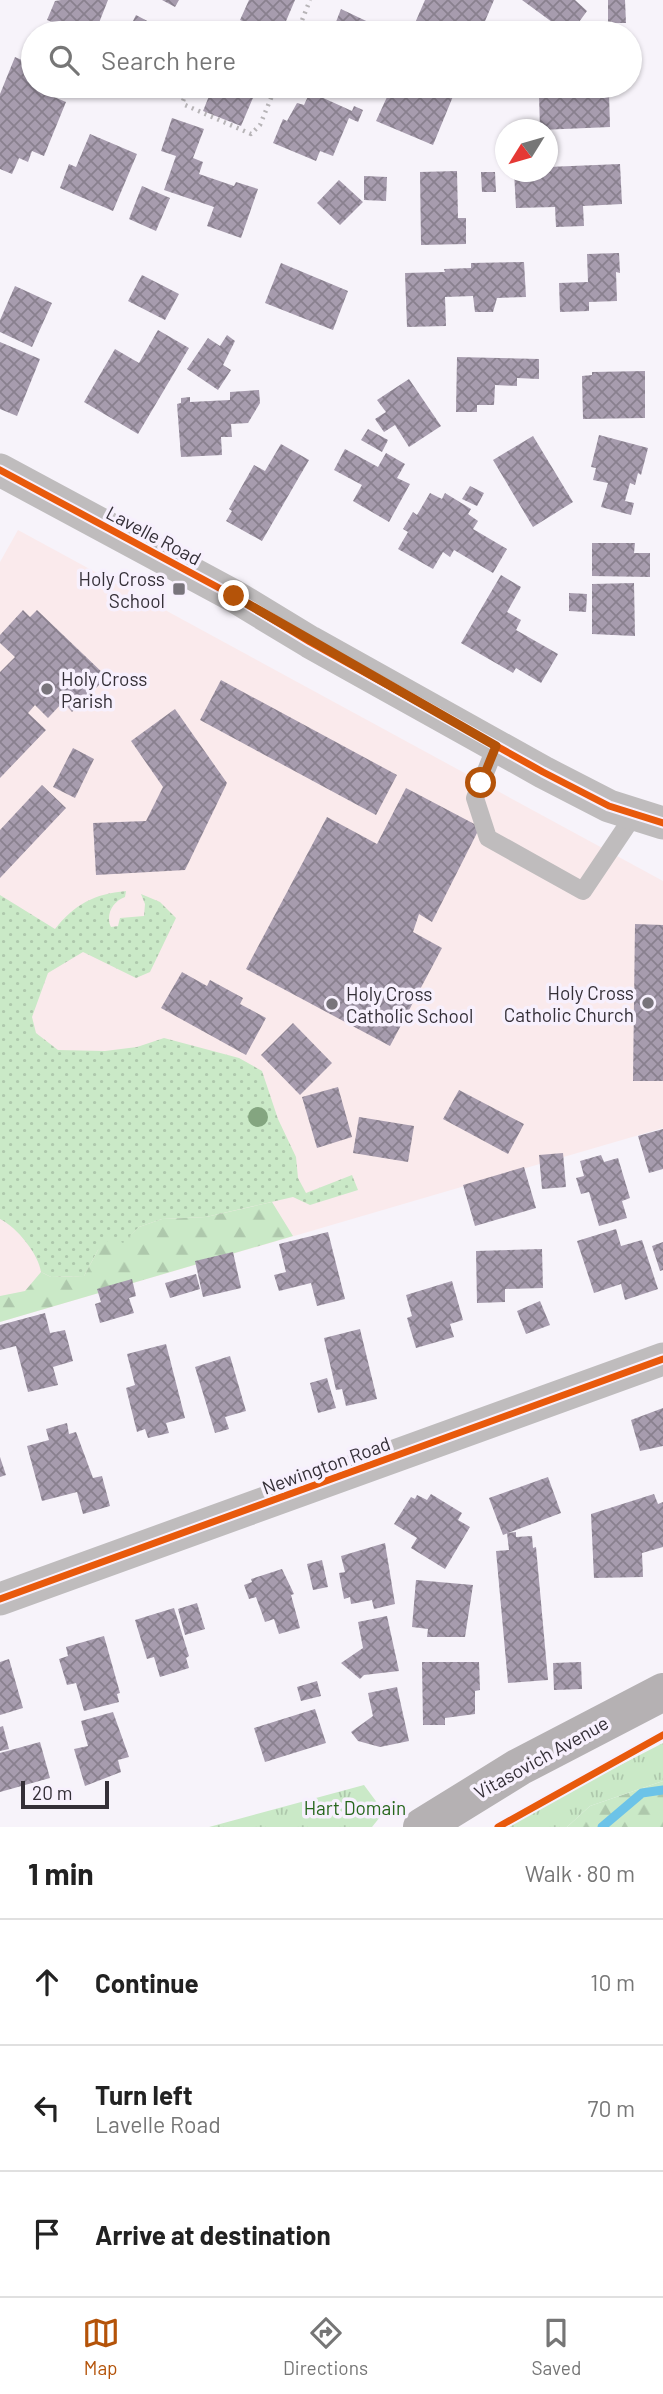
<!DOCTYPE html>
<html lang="en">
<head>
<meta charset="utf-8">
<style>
  body { margin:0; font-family:Barlow,sans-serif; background:#f6f6f6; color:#222 }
  .compass { position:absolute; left:495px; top:119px; width:63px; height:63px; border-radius:50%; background:#fff; box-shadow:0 2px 5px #0004; rotate:233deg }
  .scale { position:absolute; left:21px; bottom:18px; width:88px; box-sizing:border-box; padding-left:7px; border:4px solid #342f37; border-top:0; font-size:19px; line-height:24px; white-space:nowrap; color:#342f37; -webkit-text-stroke:5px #f7f0fd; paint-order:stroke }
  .stop { position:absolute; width:21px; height:21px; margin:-16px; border:5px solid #b45309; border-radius:50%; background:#fff }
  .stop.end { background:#b45309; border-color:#fff; box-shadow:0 2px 7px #0008 }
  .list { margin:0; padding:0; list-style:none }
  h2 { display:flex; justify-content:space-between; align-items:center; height:91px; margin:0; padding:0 28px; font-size:30px }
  h2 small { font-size:23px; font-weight:400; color:#767676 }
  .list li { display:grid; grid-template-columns:46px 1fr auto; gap:21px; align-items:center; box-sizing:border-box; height:126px; padding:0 28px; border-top:2px solid #e0e0e0 }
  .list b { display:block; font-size:26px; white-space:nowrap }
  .list p { margin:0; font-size:23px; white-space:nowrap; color:#767676 }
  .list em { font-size:23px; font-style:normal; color:#767676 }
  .icon { flex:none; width:38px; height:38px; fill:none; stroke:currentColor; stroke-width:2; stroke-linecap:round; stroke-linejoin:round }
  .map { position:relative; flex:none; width:663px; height:1827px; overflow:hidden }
  .search { position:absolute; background:#fff; box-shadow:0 2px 5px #0004; left:21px; right:21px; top:21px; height:77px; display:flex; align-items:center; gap:18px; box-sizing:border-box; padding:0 24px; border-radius:38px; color:#767676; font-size:26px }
  .sheet { height:469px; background:#fff }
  nav { display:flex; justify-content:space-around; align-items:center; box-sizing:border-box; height:98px; border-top:2px solid #e0e0e0; background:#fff; font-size:19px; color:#767676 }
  nav a { display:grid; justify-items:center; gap:4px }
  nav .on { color:#b45309 }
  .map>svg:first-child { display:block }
</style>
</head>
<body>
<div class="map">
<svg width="663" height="1827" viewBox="0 0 663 1827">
  <defs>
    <pattern id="grass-dots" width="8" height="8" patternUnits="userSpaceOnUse" patternTransform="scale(1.75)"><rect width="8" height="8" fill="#cae9c7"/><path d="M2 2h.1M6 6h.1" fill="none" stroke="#aec8ac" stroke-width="1.8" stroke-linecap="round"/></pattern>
    <pattern id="forest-firs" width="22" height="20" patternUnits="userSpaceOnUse" patternTransform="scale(1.75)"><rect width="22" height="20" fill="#cae9c7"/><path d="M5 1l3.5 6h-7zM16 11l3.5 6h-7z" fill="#aec8ac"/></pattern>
    <pattern id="park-tufts" width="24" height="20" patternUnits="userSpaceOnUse" patternTransform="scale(1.75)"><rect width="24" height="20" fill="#cae9c7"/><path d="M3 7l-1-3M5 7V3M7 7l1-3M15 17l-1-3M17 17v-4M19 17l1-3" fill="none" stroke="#aec8ac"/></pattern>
    <pattern id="building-cross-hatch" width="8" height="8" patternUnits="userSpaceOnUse" patternTransform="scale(1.75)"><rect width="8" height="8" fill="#a79cae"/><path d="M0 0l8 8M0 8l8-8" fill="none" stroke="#89808e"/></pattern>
  </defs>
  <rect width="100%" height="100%" fill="#f7f3fa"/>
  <path fill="#faeaec" d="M 18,530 L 663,881 L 663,1128 L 0,1322 L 0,562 Z"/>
  <path fill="url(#grass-dots)" d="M 126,891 L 125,897 C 113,901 105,915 111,927 L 118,926 L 120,918 L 144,916 L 145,904 L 141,894 L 160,902 L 176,918 L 150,972 L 136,978 L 83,952 L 48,973 L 32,1017 L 36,1033 L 58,1050 L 105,1051 L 137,1047 L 164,1038 L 239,1058 L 262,1071 L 278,1119 L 296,1157 L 298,1178 L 306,1193 L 352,1175 L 358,1190 L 310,1205 L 293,1197 L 206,1217 L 162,1219 L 139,1227 L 123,1244 L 98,1250 L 84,1276 L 51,1277 L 41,1272 C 39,1255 17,1227 0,1219 L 0,895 L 55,929 C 75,904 94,894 126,891 Z"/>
  <path fill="url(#forest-firs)" d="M 272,1202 L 293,1236 L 0,1322 L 0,1296 L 25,1291 L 41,1272 L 51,1277 L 84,1276 L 98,1250 L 112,1237 L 123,1243 L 139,1227 L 162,1219 L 206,1217 Z
    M 663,1781 L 663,1827 L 567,1827 L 590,1806 Z"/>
  <path fill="url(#park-tufts)" d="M 663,1743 L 663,1781 L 590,1806 L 567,1827 L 500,1827 Z
    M 364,1785 L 384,1812 L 372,1827 L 209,1827 Z"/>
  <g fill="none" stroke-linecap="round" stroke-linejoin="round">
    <path stroke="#6cc3e8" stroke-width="9" d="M 602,1827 L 642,1793 L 663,1790"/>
  </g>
  <path fill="url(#building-cross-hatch)" d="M 61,0 L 108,0 L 95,33 L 54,31 L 57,24 L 47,20 L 55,1 Z
    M 162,0 L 179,0 L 175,7 Z
    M 249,0 L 295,0 L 281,33 L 270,33 L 240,20 Z
    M 425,0 L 494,0 L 480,33 L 439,33 L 415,23 Z
    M 522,0 L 575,0 L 587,11 L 571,33 L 567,33 Z
    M 608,0 L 625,0 L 626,23 L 608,23 Z
    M 341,9 L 383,29 L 381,33 L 325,33 L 326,30 L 332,32 Z
    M 136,15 L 170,33 L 127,33 Z
    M 238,27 L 253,33 L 235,33 Z
    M 15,57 L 33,65 L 33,86 L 51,86 L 47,94 L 66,102 L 44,156 L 32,151 L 28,162 L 19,158 L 12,174 L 0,169 L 0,94 Z
    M 213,86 L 258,86 L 241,126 L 203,111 Z
    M 392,86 L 418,94 L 421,86 L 434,86 L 454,94 L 433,145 L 376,121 Z
    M 567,86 L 567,94 L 609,93 L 610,127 L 540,130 L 539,95 L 551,95 L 550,87 Z
    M 310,92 L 352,111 L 354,106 L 363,110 L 358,122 L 349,118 L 333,156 L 320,151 L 316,161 L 273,143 L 283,119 L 287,121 L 297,103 L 304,105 Z
    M 172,118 L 204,129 L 193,158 L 203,162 L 199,174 L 234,186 L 236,182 L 258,189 L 241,238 L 207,226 L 214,207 L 164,190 L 176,156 L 161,151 Z
    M 90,134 L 137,154 L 113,211 L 60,188 L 69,164 L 76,167 Z
    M 620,164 L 622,204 L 583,206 L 584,226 L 556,227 L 555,207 L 516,208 L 514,172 L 548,172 L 548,167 Z
    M 457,171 L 458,218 L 466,218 L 466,244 L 421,245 L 420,172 Z
    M 481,172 L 495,172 L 496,192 L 482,192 Z
    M 364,176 L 387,177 L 386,201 L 364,200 Z
    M 339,180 L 363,202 L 340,225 L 317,203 Z
    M 142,186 L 170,198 L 156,231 L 129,219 Z
    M 619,253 L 620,273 L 616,272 L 617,301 L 589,302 L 589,311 L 560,312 L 559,283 L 588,282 L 587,254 Z
    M 524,262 L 526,297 L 497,298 L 493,312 L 475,312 L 473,296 L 445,297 L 446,326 L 407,327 L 405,273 L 445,272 L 444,269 L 471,268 L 471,263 Z
    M 281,263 L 348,291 L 333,330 L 265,303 Z
    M 142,275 L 179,294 L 165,320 L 128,301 Z
    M 15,286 L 52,303 L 32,347 L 0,332 L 0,320 Z
    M 158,330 L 189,348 L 138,434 L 84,402 L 115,349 L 139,363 Z
    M 227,335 L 235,341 L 223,365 L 231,370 L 218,390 L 187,369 L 208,338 L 220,346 Z
    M 0,342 L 40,359 L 17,416 L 0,409 Z
    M 457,357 L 539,359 L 539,379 L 517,378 L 517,386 L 495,385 L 494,405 L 477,405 L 477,412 L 456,412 Z
    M 645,371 L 645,418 L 583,419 L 582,376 L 592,375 L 592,372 Z
    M 409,379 L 441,426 L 409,447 L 395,425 L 384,432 L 375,419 L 386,412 L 377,400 Z
    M 259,390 L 260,403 L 248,423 L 231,424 L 232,437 L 221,437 L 222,455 L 181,457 L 177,404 L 181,403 L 181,398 L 190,397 L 190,402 L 230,400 L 230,392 Z
    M 368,429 L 388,440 L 382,452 L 361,440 Z
    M 599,435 L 648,448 L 641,475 L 638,473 L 635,485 L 630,483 L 625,501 L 634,503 L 631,515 L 601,507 L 608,483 L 593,480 L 596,468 L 591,467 Z
    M 533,436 L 573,502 L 533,527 L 493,460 Z
    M 281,444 L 309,460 L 262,541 L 226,521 L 232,511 L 229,509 L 254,465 L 265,471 Z
    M 345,449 L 378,467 L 386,453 L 405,464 L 397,478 L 410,484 L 389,522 L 353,501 L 362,485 L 334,470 Z
    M 470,486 L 484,493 L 477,506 L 462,499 Z
    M 430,493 L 442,499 L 445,493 L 471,509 L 468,514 L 478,521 L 473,529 L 507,549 L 493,573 L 454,550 L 450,557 L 443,552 L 433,569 L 398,549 L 408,532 L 403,529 L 413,512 L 417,515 Z
    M 592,543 L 635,543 L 634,553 L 650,553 L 650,577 L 592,576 Z
    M 501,575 L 521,587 L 507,612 L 521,620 L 516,630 L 558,654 L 541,683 L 516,668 L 513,673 L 461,643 Z
    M 634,583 L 635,636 L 592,634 L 592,584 Z
    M 569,593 L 587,594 L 586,612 L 569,611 Z
    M 23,610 L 30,617 L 37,610 L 107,677 L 72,712 L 63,702 L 48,718 L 35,705 L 28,713 L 46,730 L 0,778 L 0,672 L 15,657 L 0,643 L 0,635 Z
    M 221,680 L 397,775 L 376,815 L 200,720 Z
    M 175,709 L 227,783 L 185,870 L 96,875 L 93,823 L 146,821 L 163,787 L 131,741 Z
    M 73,748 L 94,759 L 75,798 L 53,787 Z
    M 42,785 L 66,808 L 0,878 L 0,830 Z
    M 406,788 L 480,827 L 432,922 L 419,914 L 413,932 L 442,948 L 390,1046 L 246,969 L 327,817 L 377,844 Z
    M 635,924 L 663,925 L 663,1081 L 633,1081 Z
    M 182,972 L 207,986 L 210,980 L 243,998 L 240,1004 L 266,1018 L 246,1055 L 161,1008 Z
    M 293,1023 L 332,1063 L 300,1095 L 261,1055 Z
    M 338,1087 L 352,1137 L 317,1148 L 302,1097 Z
    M 459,1090 L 524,1124 L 508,1154 L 443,1119 Z
    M 359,1117 L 414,1126 L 408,1162 L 353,1153 Z
    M 663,1129 L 663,1169 L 649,1173 L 638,1136 Z
    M 563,1153 L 566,1187 L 542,1189 L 539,1155 Z
    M 601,1155 L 604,1162 L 618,1158 L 630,1198 L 622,1201 L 627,1218 L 599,1226 L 589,1192 L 581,1194 L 576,1178 L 584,1176 L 580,1161 Z
    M 524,1167 L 536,1208 L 475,1226 L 463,1185 Z
    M 616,1229 L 621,1246 L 642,1240 L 658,1289 L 625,1300 L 621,1284 L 594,1293 L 577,1241 Z
    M 328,1232 L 345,1299 L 317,1306 L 311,1283 L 279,1291 L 274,1275 L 286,1272 L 279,1244 Z
    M 663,1242 L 663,1270 L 660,1271 L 652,1246 Z
    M 542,1249 L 543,1288 L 505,1289 L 505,1302 L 477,1303 L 476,1251 Z
    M 233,1252 L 241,1288 L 203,1297 L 195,1261 Z
    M 196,1274 L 200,1289 L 170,1298 L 165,1283 Z
    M 132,1279 L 136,1296 L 129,1298 L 134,1313 L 100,1323 L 95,1304 L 101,1302 L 97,1289 Z
    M 452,1281 L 463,1320 L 450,1324 L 454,1337 L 416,1348 L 407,1318 L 412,1316 L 406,1295 Z
    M 540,1301 L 550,1325 L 526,1334 L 517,1311 Z
    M 45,1313 L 50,1333 L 65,1330 L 73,1361 L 53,1367 L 58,1385 L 28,1392 L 16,1346 L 0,1350 L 0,1325 Z
    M 360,1329 L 377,1399 L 346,1406 L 342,1389 L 336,1390 L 324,1338 Z
    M 166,1344 L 185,1418 L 166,1423 L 169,1433 L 148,1438 L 145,1429 L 137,1432 L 126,1388 L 135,1385 L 127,1354 Z
    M 230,1356 L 246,1411 L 225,1417 L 229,1429 L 215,1433 L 195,1367 Z
    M 327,1378 L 336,1408 L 318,1413 L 310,1383 Z
    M 663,1408 L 663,1446 L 640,1451 L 631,1420 Z
    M 67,1423 L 69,1434 L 76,1432 L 93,1478 L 102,1476 L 110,1506 L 83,1514 L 77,1492 L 42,1501 L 27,1446 L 49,1440 L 46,1429 Z
    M 0,1457 L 6,1475 L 0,1477 Z
    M 548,1477 L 561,1513 L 503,1535 L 489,1498 Z
    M 431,1494 L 462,1513 L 458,1520 L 470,1527 L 445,1569 L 411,1548 L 417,1538 L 394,1524 L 411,1497 L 415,1499 L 417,1495 L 427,1500 Z
    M 654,1494 L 658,1504 L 663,1502 L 663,1547 L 642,1553 L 643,1577 L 594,1578 L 591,1514 Z
    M 516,1532 L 516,1537 L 532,1536 L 533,1548 L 536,1547 L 548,1680 L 508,1683 L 496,1551 L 509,1550 L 507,1533 Z
    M 385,1543 L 395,1604 L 374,1609 L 372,1600 L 351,1604 L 350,1597 L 344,1599 L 339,1573 L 345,1572 L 341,1556 Z
    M 322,1560 L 328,1587 L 313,1590 L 307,1564 Z
    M 282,1569 L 294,1594 L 291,1595 L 300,1628 L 279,1634 L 274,1619 L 265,1622 L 256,1597 L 249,1599 L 244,1585 L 252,1582 L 251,1579 Z
    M 416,1580 L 473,1585 L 465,1637 L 427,1637 L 428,1629 L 412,1627 Z
    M 197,1603 L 205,1629 L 185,1635 L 178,1609 Z
    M 174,1608 L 189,1656 L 186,1658 L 189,1668 L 160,1677 L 154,1657 L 147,1659 L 135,1620 Z
    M 387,1616 L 399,1671 L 364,1675 L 360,1679 L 341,1663 L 363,1648 L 358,1622 Z
    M 104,1636 L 120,1693 L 117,1694 L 119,1702 L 84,1711 L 76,1683 L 67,1685 L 59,1659 L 68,1656 L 66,1647 Z
    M 9,1659 L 23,1708 L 0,1715 L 0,1662 Z
    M 422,1662 L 479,1662 L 480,1690 L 475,1691 L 475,1714 L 445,1718 L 445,1725 L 423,1725 Z
    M 581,1662 L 582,1689 L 554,1690 L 553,1663 Z
    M 317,1681 L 321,1696 L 301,1701 L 297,1687 Z
    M 397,1687 L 409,1741 L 380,1747 L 358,1741 L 351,1732 L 373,1716 L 368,1693 Z
    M 315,1709 L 326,1743 L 265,1762 L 254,1728 Z
    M 113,1712 L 129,1757 L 118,1760 L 121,1772 L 85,1786 L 74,1749 L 88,1746 L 81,1721 Z
    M 3,1726 L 9,1749 L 0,1751 L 0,1727 Z
    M 40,1742 L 50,1778 L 0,1792 L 0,1753 Z"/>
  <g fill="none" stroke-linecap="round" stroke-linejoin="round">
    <path stroke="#b7b4b7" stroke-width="4.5" stroke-dasharray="2 5" stroke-linecap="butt" d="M 297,33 L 310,0
      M 189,86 L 183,101 L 185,105 L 251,134 L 260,125 L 276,86"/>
    <path stroke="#bfbcbd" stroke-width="18" d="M 496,746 L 475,798 L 488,838 L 583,891 L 634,815"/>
    <path stroke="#bfbcbd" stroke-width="33" d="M 0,470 L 234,596 L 310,642 L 543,772 L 609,806 L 663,823
      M 0,1599 L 663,1359"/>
    <path stroke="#b5b1b3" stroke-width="38" d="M 422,1827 L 519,1767 L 663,1692"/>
    <defs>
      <path id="cycleway" d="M 0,470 L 234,596 L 310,642 L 543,772 L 609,806 L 663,823
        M 0,1599 L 663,1359
        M 498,1827 L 663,1735"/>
    </defs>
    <use href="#cycleway" stroke="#f7f0fd" stroke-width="11"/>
    <use href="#cycleway" stroke="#e8590c" stroke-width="7"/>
  </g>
  <circle fill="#84a580" cx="258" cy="1117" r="10"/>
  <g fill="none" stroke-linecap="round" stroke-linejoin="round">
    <path stroke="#b45309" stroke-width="9" d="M 234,596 L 496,746 L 481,783"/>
  </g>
  <g fill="#78747b" stroke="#f7f0fd" stroke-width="2.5">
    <rect x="172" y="582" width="14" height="14" rx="3.5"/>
    <circle cx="47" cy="689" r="7"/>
    <circle cx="648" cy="1003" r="7"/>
    <circle cx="332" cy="1004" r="7"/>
  </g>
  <g text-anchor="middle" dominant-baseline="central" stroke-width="7" stroke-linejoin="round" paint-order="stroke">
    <g font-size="19" fill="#342f37" stroke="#f7f0fd">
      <text transform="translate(154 535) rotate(28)">Lavelle Road</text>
      <text transform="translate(326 1465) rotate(-20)">Newington Road</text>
      <text transform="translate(541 1757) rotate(-29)">Vitasovich Avenue</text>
    </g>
    <g font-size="19" fill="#342f37" stroke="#f7f0fd" text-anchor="end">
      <text x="165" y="578">Holy Cross<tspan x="165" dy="22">School</tspan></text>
      <text x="61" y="678" text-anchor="start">Holy Cross<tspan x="61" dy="22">Parish</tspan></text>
      <text x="634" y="992">Holy Cross<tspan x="634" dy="22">Catholic Church</tspan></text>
      <text x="346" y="993" text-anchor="start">Holy Cross<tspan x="346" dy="22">Catholic School</tspan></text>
    </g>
    <g font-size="19" fill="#26661c" stroke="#f7f0fd">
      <text x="355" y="1807">Hart Domain</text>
    </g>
  </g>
</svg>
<svg class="compass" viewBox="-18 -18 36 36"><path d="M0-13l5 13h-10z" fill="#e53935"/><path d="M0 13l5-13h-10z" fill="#767676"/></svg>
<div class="scale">20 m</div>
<div class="stop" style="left:481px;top:783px"></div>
<div class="stop end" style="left:234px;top:596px"></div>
<div class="search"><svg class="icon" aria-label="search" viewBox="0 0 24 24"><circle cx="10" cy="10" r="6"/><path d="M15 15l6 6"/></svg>Search here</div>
</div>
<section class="sheet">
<h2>1 min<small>Walk · 80 m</small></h2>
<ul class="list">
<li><svg class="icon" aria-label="ahead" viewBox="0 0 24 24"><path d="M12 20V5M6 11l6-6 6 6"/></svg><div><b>Continue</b></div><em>10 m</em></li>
<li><svg class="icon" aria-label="left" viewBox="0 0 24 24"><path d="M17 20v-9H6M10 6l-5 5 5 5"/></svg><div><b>Turn left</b><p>Lavelle Road</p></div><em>70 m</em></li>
<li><svg class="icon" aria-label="arrive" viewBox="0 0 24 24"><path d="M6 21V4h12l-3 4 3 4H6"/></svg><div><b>Arrive at destination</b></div></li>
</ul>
</section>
<nav>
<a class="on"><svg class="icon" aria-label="map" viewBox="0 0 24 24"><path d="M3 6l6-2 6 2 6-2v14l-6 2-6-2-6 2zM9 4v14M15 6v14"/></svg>Map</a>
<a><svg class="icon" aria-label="directions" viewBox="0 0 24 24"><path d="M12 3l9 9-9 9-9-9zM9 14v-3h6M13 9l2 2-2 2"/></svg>Directions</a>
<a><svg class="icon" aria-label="saved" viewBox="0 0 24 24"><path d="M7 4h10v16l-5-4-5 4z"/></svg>Saved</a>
</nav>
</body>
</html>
